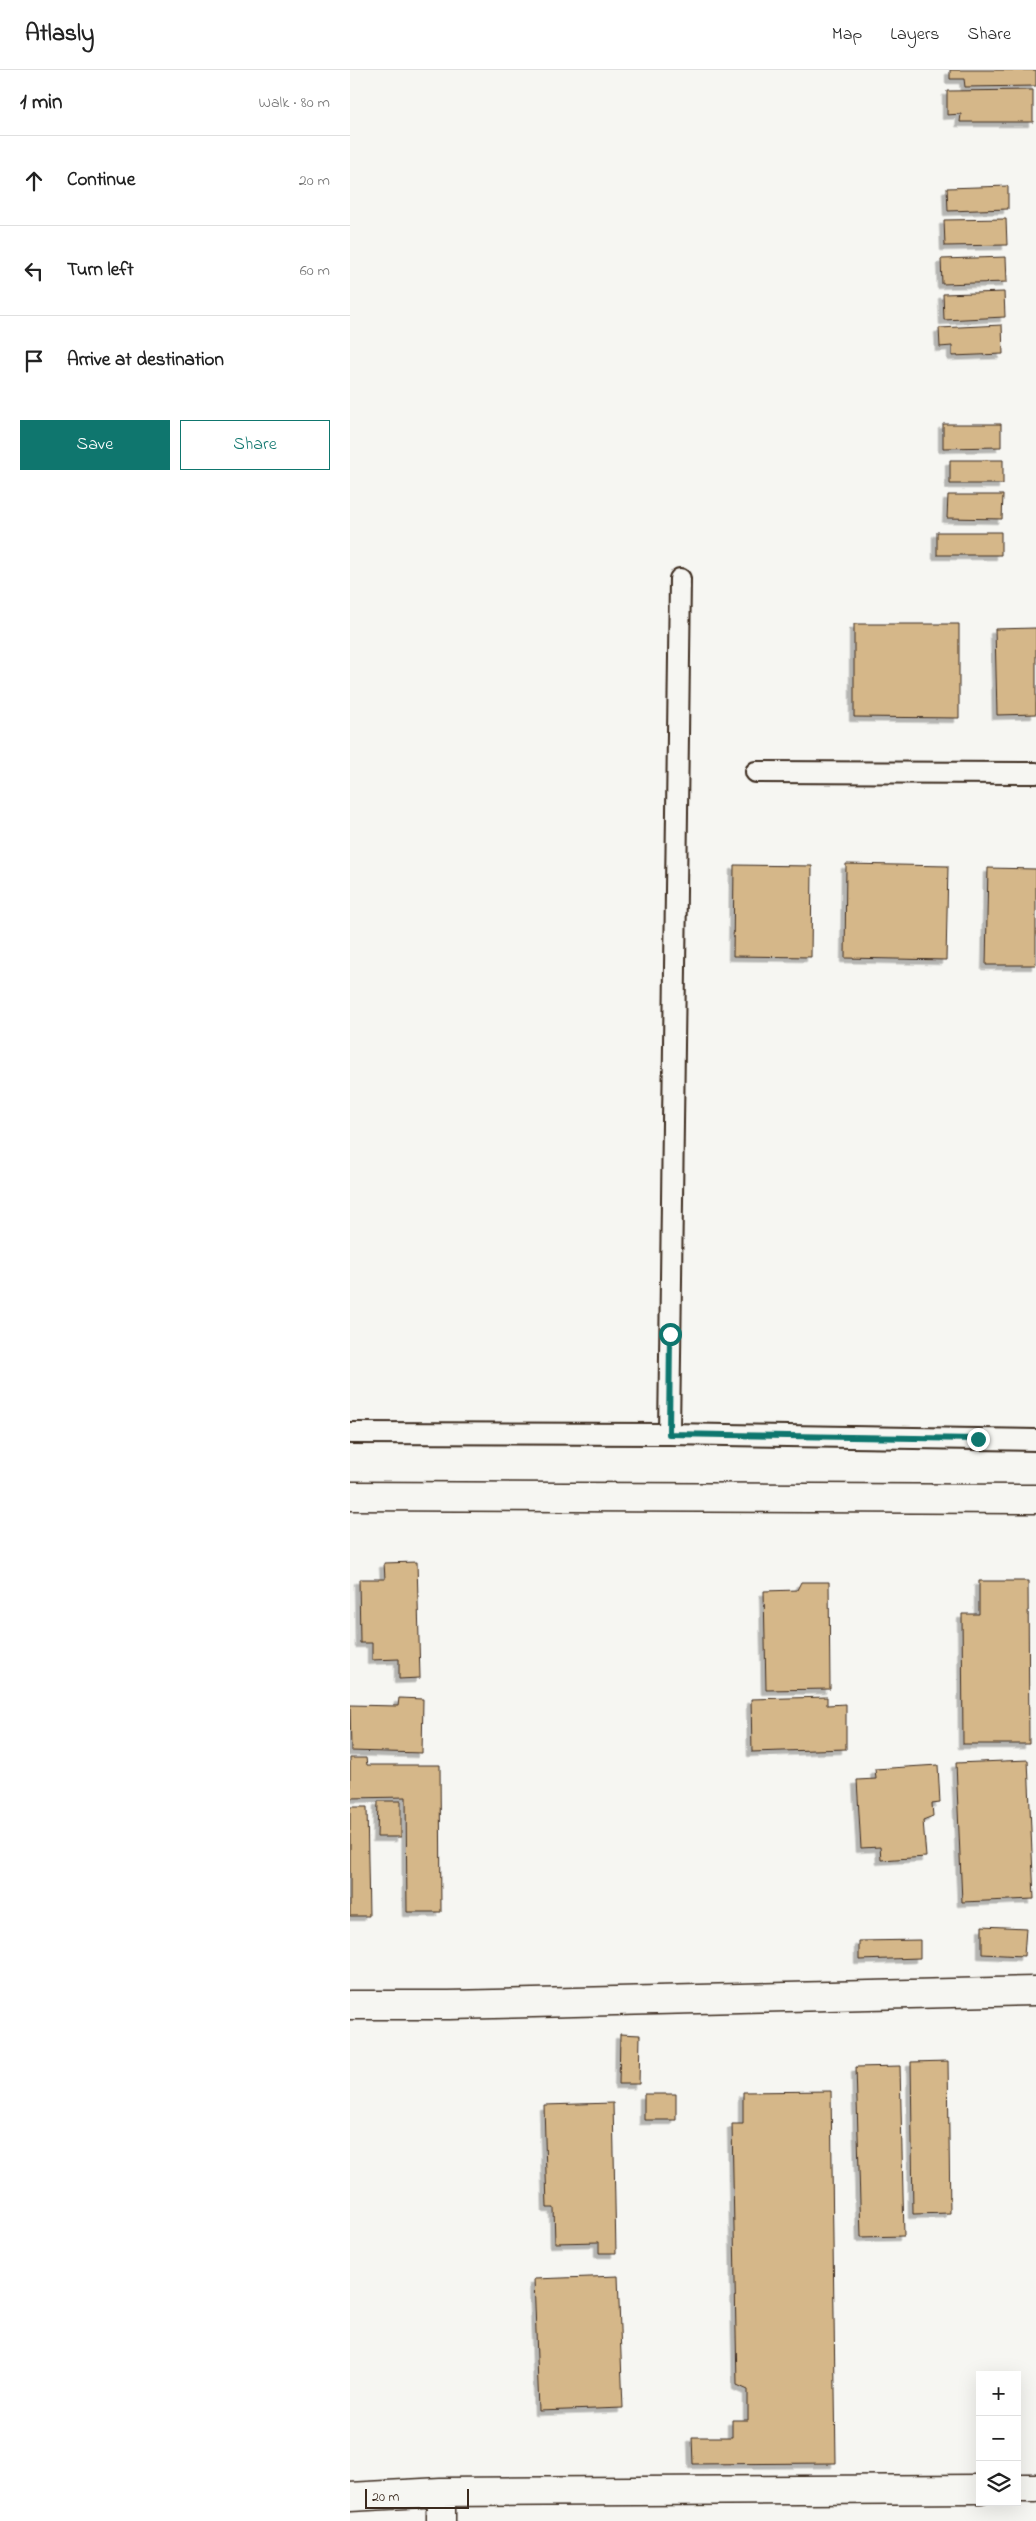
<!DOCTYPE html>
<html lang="en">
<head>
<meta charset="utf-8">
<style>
  body { margin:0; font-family:"Indie Flower",sans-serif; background:#f6f6f6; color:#222 }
  .controls { position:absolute; right:15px; bottom:15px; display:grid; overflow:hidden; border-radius:0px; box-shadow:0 5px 20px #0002 }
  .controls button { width:45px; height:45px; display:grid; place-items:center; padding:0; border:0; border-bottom:1px solid #e0e0e0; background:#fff; color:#222; font:25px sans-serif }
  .scale { position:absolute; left:15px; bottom:12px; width:104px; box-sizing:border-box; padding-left:5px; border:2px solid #3b2a1e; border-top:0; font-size:14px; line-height:18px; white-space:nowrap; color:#3b2a1e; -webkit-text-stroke:4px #f6f6f2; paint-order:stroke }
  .stop { position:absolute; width:15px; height:15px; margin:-11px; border:4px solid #0f766e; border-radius:50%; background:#fff }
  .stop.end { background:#0f766e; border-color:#fff; box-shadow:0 1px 5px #0008 }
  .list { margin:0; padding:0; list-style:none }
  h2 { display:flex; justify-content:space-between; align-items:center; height:65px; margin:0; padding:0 20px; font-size:21px }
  h2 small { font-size:16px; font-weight:400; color:#767676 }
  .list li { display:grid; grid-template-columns:32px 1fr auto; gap:15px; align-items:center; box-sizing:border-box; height:90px; padding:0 20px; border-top:1px solid #e0e0e0 }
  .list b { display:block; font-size:19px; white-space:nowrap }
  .list em { font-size:16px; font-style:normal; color:#767676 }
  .actions { display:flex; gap:10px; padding:15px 20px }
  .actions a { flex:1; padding:11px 0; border:1px solid #0f766e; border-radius:0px; text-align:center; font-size:18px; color:#0f766e }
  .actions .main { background:#0f766e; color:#fff }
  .icon { flex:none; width:28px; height:28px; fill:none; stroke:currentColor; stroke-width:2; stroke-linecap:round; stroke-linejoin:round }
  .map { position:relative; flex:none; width:686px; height:2451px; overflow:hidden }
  header { display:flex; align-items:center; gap:30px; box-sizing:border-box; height:70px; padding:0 25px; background:#fff; border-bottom:1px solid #e0e0e0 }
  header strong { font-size:24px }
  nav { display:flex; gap:28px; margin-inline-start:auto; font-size:18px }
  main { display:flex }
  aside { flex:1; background:#fff }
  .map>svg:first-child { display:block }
</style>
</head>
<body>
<header>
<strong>Atlasly</strong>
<nav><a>Map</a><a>Layers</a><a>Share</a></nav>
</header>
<main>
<aside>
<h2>1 min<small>Walk · 80 m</small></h2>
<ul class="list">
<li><svg class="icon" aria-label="ahead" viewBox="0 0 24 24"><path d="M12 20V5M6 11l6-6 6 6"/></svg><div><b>Continue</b></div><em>20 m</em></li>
<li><svg class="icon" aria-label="left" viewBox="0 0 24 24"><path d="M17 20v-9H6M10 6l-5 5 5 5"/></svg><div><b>Turn left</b></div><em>60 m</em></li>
<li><svg class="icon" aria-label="arrive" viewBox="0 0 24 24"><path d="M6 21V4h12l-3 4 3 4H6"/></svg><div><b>Arrive at destination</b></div></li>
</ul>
<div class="actions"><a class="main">Save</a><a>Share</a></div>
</aside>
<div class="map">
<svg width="686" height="2451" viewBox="0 0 686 2451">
  <defs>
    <filter id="shadow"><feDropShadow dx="-4.5" dy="4.5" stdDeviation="0" flood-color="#0004"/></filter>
  </defs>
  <rect width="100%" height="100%" fill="#f6f6f2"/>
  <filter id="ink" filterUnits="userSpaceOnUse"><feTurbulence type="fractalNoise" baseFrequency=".02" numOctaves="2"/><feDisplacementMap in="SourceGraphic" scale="10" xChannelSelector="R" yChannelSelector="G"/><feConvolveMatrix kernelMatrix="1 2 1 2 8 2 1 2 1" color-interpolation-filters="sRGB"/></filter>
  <g filter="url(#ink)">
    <path fill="#d5b789" stroke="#3b2a1e" filter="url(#shadow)" d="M 600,0 L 686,0 L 686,16 L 615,17 L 614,9 L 600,9 Z
      M 683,20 L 683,52 L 610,52 L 611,44 L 597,45 L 597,21 Z
      M 658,116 L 658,139 L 598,141 L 597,118 Z
      M 656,149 L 657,175 L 595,176 L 594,150 Z
      M 656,187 L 657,212 L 592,214 L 591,189 Z
      M 654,222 L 655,247 L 594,250 L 593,224 Z
      M 652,255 L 653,284 L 602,286 L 602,276 L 590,277 L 589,258 Z
      M 593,354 L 651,354 L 651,377 L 593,378 Z
      M 600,390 L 653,390 L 653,414 L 600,414 Z
      M 598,425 L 653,425 L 652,449 L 597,448 Z
      M 587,462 L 651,462 L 651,485 L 587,485 Z
      M 504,554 L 609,554 L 609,648 L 504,647 Z
      M 686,558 L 686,644 L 647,645 L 645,559 Z
      M 496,794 L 598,796 L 596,890 L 495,888 Z
      M 384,795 L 462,796 L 461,887 L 383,886 Z
      M 638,798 L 686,799 L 686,895 L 636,895 Z
      M 67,1492 L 70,1608 L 49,1609 L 49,1589 L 22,1590 L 22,1573 L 10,1573 L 9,1509 L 35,1509 L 34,1493 Z
      M 629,1511 L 678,1511 L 679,1674 L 613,1674 L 612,1544 L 629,1544 Z
      M 451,1512 L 479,1512 L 480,1619 L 416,1620 L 414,1521 L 447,1520 Z
      M 477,1627 L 477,1635 L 496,1634 L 496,1679 L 402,1682 L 401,1629 Z
      M 49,1628 L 73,1629 L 72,1683 L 1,1681 L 0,1635 L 48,1636 Z
      M 0,1688 L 16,1688 L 17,1695 L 90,1695 L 91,1842 L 57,1842 L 56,1727 L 0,1728 Z
      M 678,1690 L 684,1829 L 612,1832 L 606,1693 Z
      M 588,1695 L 590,1733 L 582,1734 L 583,1746 L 573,1750 L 576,1787 L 531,1790 L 530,1777 L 511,1778 L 507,1710 L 526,1709 L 525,1699 Z
      M 28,1731 L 51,1731 L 51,1767 L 27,1767 Z
      M 0,1737 L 17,1737 L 19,1846 L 0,1846 Z
      M 632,1856 L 676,1858 L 674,1886 L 632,1884 Z
      M 570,1870 L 570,1888 L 509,1890 L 509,1871 Z
      M 270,1964 L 290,1965 L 289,2014 L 269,2014 Z
      M 598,1991 L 600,2143 L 563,2144 L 561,1992 Z
      M 550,1996 L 554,2166 L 511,2167 L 506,1997 Z
      M 481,2021 L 486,2393 L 343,2394 L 342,2367 L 382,2367 L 382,2350 L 398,2350 L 398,2320 L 387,2315 L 382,2054 L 393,2054 L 393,2022 Z
      M 294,2024 L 326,2024 L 326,2050 L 294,2050 Z
      M 263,2033 L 266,2183 L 249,2183 L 249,2172 L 205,2173 L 204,2138 L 197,2138 L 194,2035 Z
      M 268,2206 L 273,2338 L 189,2341 L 184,2209 Z"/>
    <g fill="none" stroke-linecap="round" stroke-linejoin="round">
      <defs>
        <path id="service" d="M 406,702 L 686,703
          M 0,1363 L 319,1364 L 686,1370
          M 319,1364 L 330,509"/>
        <path id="minor" d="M 0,1426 L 686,1429
          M 0,1935 L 99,1935 L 686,1921
          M 667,2418 L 686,2418
          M 0,2427 L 91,2422 L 630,2419
          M 91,2451 L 91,2422"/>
      </defs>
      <use href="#service" stroke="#3b2a1e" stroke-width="24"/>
      <use href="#minor" stroke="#3b2a1e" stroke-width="31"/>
      <use href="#service" stroke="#f6f6f2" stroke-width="20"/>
      <use href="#minor" stroke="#f6f6f2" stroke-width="28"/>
    </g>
  </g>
  <g fill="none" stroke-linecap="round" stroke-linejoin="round" filter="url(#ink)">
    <path stroke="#0f766e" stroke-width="6" d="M 320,1264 L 319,1364 L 628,1369"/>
  </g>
</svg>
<div class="controls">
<button>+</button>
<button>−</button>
<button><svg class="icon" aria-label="layers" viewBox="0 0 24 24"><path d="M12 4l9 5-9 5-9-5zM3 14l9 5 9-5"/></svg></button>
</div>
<div class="scale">20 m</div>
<div class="stop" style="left:320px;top:1264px"></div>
<div class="stop end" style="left:628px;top:1369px"></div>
</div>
</main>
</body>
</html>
